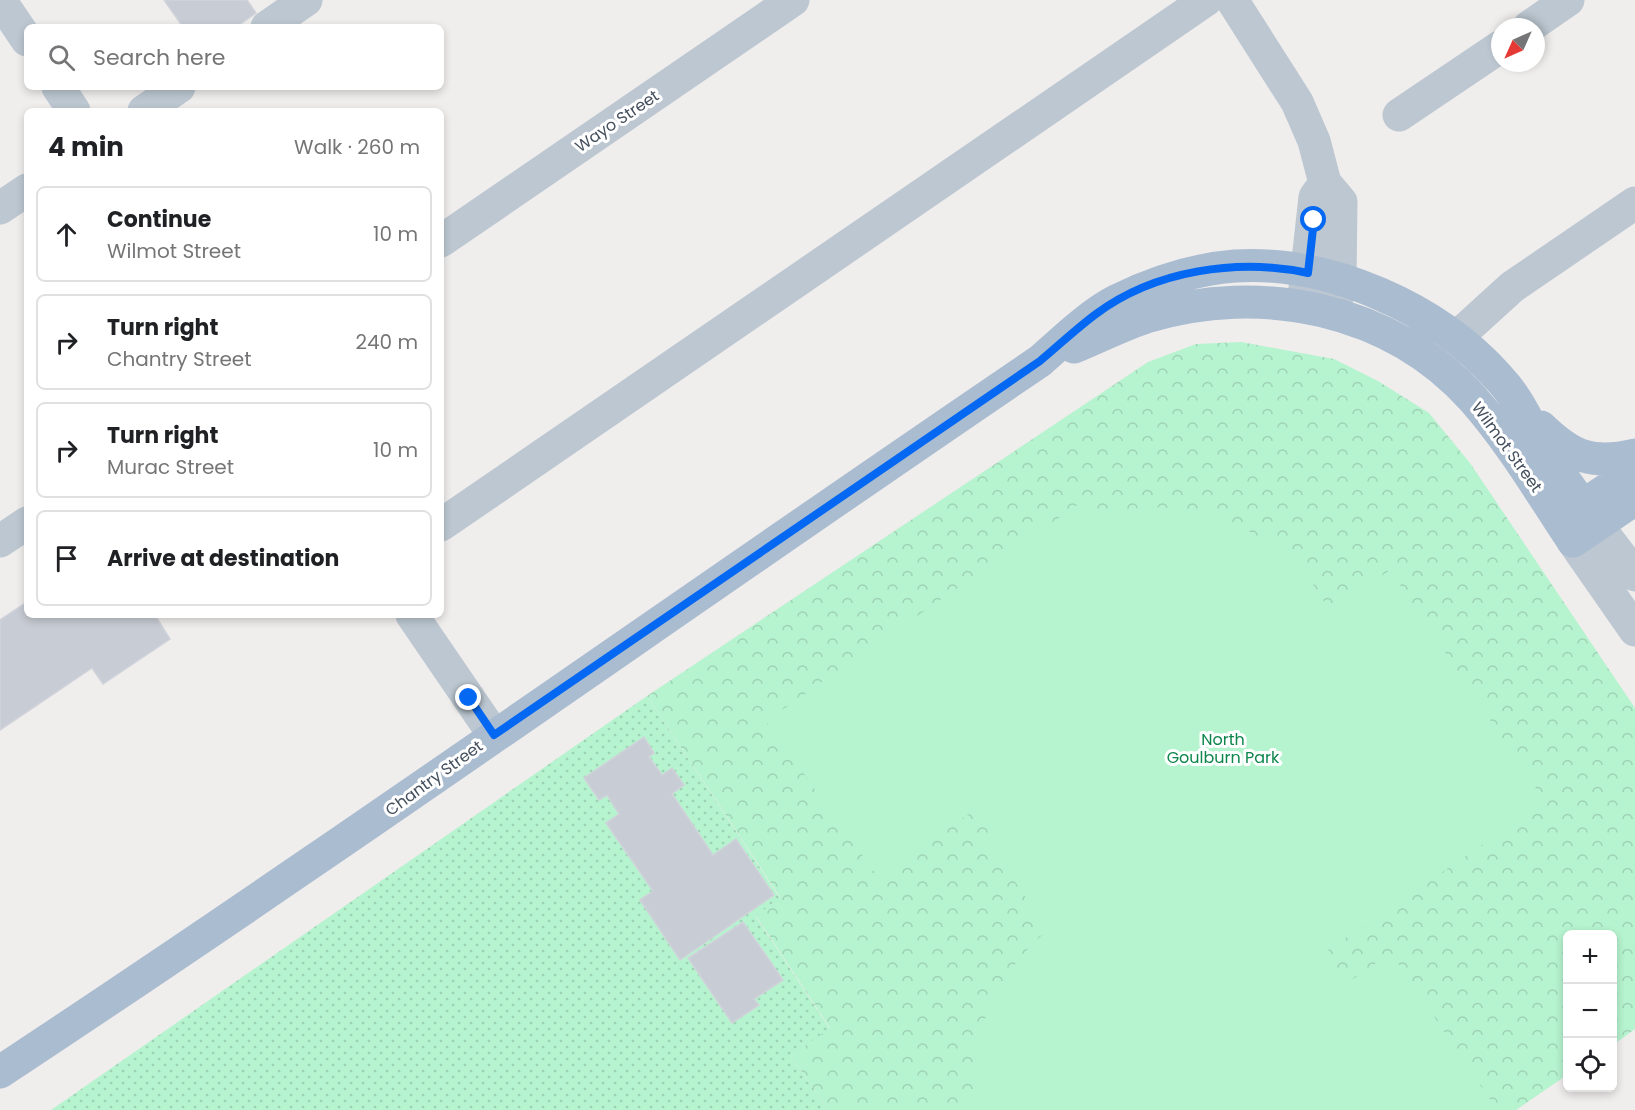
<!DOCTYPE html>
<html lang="en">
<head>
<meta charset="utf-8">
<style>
  body { margin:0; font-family:Poppins,sans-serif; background:#f6f6f6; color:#202124 }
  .controls { position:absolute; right:18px; bottom:18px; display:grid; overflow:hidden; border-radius:9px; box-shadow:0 3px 9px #0003 }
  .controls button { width:54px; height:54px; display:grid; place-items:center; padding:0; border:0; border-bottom:2px solid #e0e0e0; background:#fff; color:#202124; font:30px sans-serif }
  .compass { position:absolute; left:1491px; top:18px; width:54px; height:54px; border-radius:50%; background:#fff; box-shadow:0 3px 9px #0003; rotate:225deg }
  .stop { position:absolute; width:18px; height:18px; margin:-14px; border:4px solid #0568f2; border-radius:50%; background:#fff }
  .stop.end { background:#0568f2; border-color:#fff; box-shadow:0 2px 6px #0008 }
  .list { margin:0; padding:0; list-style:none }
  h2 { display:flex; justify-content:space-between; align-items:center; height:78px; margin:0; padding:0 24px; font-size:26px }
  h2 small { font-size:20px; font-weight:400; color:#757577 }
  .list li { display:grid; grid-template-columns:39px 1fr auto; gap:18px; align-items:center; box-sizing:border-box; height:96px; margin:0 12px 12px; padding:0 12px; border:2px solid #e0e0e0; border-radius:9px }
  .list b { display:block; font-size:22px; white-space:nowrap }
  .list p { margin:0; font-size:20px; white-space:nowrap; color:#757577 }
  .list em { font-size:20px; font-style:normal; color:#757577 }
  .icon { flex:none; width:33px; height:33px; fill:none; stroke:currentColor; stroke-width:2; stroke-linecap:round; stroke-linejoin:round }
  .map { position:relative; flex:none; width:1635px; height:1110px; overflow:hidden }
  .search { position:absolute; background:#fff; box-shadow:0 3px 9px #0003; left:24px; top:24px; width:420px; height:66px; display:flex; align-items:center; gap:15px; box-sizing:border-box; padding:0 21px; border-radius:9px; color:#757577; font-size:22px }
  .panel { position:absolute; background:#fff; box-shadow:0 3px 9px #0003; left:24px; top:108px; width:420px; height:510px; border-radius:9px }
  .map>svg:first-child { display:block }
</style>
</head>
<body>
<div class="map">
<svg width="1635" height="1110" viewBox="0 0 1635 1110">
  <defs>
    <pattern id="grass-dots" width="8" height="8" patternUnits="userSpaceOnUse" patternTransform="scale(1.5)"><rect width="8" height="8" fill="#b6f3cf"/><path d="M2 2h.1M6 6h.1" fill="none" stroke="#9ed2b4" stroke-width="1.8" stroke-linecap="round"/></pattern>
    <pattern id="park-crowns" width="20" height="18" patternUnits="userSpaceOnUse" patternTransform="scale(1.5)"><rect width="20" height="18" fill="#b6f3cf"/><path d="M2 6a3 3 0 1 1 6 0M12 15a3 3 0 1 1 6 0" fill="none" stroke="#9ed2b4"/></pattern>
  </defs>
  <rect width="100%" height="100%" fill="#f0eded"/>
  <path fill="url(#grass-dots)" d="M 647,696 L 780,898 L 756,917 L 830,1029 L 791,1056 L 828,1110 L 51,1110 Z"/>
  <path fill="url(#park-crowns)" d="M 1241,342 L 1334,359 L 1378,381 L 1429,413 L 1470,463 L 1635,708 L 1635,1029 L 1613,1045 L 1612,934 L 1568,934 L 1567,1075 L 1516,1110 L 828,1110 L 791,1056 L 830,1028 L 756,916 L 780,897 L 647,696 L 1148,362 L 1196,344 Z"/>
  <path fill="#b6f3cf" d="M 1083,501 L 1095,517 C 1167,493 1242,515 1298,566 C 1311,577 1320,597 1330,611 L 1390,570 L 1545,802 L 1325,952 L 1347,983 L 1391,953 L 1497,1110 L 977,1110 C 976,1094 972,1075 975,1059 C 982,1009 1009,962 1048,930 L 988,842 L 1000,834 L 979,807 L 878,877 L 766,721 Z"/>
  <path fill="#c8ccd4" stroke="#d0d3da" stroke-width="1.5" d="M 164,0 L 247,0 L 256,13 L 236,27 L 183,27 Z
    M 27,602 L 27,615 L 155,615 L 170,639 L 103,684 L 92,668 L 0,730 L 0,620 Z
    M 644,737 L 654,753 L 649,757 L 662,775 L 672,768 L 684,785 L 672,794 L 713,855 L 736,839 L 774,895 L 680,960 L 640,900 L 653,891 L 606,823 L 619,814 L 607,795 L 599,800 L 584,778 Z
    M 743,922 L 783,980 L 754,999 L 759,1005 L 732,1023 L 688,958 Z"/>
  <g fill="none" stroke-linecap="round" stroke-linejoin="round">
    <path stroke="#bcc7d1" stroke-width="33" d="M 0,0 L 27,40
      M 1232,0 L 1297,102 L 1314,141 L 1325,183 L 1341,202 L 1340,280 L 1334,313
      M 267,27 L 306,0
      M 1529,27 L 1568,0
      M 58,87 L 74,111
      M 144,111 L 179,87
      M 1399,115 L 1500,47
      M 0,208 L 27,190
      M 441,241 L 793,0
      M 1303,306 L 1315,197 L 1325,183
      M 1456,338 L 1512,287 L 1635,203
      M 441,525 L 1206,0
      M 1597,525 L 1635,575
      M 0,541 L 27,523
      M 1573,541 L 1635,630
      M 412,615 L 494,735"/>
    <path stroke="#aabcd0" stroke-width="33" d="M 1074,347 C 1098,337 1122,325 1146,317 C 1261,282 1391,308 1473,399 C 1511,442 1541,493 1573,541 L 1635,499
      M 1541,427 C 1572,457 1592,465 1635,455
      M 1564,518 L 1635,471
      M 0,1072 C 350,841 692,597 1040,361 C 1064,340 1089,315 1118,300 C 1155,282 1195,269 1235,266 C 1329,260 1437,308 1499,378 C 1517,397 1527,420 1540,443 C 1557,471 1577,498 1597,525"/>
  </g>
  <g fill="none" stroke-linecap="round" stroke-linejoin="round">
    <path stroke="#0568f2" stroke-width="8" d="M 469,698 L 494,735 L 1040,361 C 1058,346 1077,328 1096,314 C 1155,270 1238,258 1308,273 L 1314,220"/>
  </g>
  <g text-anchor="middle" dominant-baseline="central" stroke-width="6" stroke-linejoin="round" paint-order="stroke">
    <g font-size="16" fill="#44505d" stroke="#fff">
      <text transform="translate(617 121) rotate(-34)">Wayo Street</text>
      <text transform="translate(1507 447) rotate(54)">Wilmot Street</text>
      <text transform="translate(434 778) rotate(-36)">Chantry Street</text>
    </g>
    <g font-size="16" fill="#0d864c" stroke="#fff">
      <text x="1223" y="739">North<tspan x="1223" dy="18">Goulburn Park</tspan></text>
    </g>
  </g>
</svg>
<div class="controls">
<button>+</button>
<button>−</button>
<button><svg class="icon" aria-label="locate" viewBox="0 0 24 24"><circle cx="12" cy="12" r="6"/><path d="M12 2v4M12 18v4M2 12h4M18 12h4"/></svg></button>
</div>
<svg class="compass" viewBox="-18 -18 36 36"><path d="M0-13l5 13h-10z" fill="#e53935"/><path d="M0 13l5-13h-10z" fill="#757577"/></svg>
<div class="stop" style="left:1314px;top:220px"></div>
<div class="stop end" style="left:469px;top:698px"></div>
<div class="search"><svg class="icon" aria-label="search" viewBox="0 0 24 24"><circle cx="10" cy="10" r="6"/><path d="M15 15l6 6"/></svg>Search here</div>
<section class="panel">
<h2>4 min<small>Walk · 260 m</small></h2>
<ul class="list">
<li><svg class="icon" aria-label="ahead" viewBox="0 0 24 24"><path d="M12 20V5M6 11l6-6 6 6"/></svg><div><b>Continue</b><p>Wilmot Street</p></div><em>10 m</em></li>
<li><svg class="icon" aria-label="right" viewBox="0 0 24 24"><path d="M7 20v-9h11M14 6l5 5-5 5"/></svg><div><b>Turn right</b><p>Chantry Street</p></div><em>240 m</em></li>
<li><svg class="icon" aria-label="right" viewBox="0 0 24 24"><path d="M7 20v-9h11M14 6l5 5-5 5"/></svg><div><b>Turn right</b><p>Murac Street</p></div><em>10 m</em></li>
<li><svg class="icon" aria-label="arrive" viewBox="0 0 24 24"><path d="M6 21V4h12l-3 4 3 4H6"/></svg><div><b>Arrive at destination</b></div></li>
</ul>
</section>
</div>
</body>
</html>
